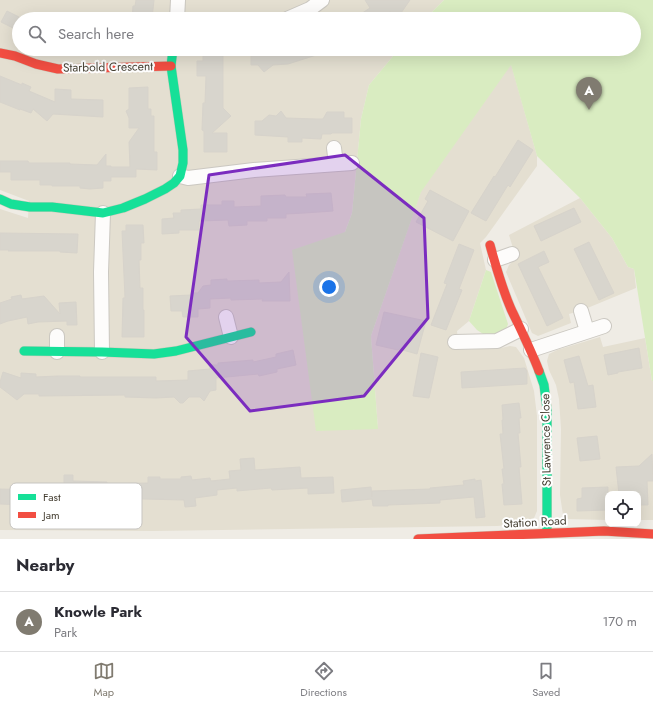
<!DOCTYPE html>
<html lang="en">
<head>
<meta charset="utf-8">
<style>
  body { margin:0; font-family:Jost,sans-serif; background:#f7f7f7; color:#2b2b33 }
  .controls { position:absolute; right:12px; bottom:12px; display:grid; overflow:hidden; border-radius:8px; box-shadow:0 4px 16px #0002 }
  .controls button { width:36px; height:36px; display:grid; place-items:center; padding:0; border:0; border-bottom:1px solid #e1e1e2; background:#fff; color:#2b2b33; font:20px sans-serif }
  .you { position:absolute; left:329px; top:287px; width:14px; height:14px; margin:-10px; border:3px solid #fff; border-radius:50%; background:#1a73e8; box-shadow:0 0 0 6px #1a73e833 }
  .badge { display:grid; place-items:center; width:26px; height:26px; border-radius:50%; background:#807b70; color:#fff; font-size:13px; font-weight:700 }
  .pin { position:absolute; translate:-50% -33px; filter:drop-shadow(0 1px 2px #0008) }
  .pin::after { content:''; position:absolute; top:21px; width:14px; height:12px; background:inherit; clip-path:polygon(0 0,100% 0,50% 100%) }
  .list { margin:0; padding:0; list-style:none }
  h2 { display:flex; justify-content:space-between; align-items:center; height:52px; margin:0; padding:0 16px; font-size:17px }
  h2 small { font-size:13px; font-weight:400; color:#7c7c81 }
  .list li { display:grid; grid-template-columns:26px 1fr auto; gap:12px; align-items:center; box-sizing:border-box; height:60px; padding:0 16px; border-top:1px solid #e1e1e2 }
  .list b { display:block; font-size:15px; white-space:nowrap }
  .list p { margin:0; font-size:13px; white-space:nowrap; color:#7c7c81 }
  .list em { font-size:13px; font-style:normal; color:#7c7c81 }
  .icon { flex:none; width:22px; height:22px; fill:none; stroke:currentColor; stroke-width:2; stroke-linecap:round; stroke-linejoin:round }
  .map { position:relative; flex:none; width:653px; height:539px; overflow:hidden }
  .search { position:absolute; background:#fff; box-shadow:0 4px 16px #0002; left:12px; right:12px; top:12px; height:44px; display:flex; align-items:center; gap:10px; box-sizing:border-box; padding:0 14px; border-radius:22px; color:#7c7c81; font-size:15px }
  .sheet { height:112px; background:#fff }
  nav { display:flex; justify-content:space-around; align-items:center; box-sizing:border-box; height:56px; border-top:1px solid #e1e1e2; background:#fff; font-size:11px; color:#7c7c81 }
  nav a { display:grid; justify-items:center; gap:2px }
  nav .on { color:#807b70 }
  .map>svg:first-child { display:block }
</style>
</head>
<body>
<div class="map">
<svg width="653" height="539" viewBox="0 0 653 539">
  <rect width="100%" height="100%" fill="#efece5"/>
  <path fill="#e4dfd1" d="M 0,0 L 444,0 L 425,19 L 19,19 L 19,49 L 399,49 L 369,85 L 361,119 L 352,213 L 345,232 L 378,429 L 371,336 L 421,191 L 511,64 L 537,156 L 537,166 L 486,237 L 480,243 L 486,270 L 469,321 L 457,331 L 459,350 L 501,348 L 510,346 L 516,347 L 524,358 L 534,391 L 537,416 L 537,511 L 534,518 L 525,524 L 497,526 L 153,531 L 0,530 L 0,209 L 28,218 L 29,201 L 0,190 Z
    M 580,198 L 612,238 L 628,267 L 634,269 L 636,288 L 585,309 L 569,314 L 571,323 L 538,336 L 532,333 L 506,272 L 509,265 L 516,258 L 509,235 Z
    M 600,337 L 603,347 L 645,338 L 652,381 L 653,381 L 653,520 L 638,520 L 638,494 L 608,494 L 608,520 L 568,519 L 563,515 L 560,495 L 561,429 L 559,399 L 556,385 L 549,370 L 547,361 L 549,354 L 557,350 Z"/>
  <path fill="#d9ecc1" d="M 444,0 L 653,0 L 653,381 L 652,381 L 634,269 L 628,267 L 612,238 L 580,198 L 537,156 L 511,65 L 421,192 L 371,336 L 378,429 L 316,431 L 292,250 L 345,232 L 352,213 L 361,119 L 369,85 L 399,49 L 634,49 L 634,19 L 425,19 Z
    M 486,270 L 491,272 L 508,324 L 505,332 L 488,337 L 477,330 L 469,321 Z"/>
  <path fill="#d8d5cd" stroke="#d7d3cb" d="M 136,0 L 154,0 L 152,19 L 132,19 L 133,6 L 135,6 Z
    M 365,0 L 410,0 L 401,13 L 398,15 L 390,12 L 379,19 L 353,19 L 370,8 Z
    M 7,11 L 19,17 L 19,31 L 1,22 Z
    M 203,49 L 223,49 L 223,108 L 231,116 L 212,133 L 227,133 L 227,152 L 204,152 L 204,131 L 202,130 L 203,103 L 205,103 L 206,76 L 197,76 L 197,61 L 203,61 Z
    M 292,49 L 328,49 L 329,51 L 288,64 L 273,65 L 264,72 L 258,65 L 251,65 L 251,50 L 287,51 Z
    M 0,76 L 22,85 L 22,83 L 31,87 L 29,91 L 55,102 L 55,89 L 71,90 L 71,99 L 103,100 L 103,117 L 53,114 L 47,121 L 33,109 L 31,113 L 20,109 L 20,110 L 0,102 Z
    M 148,87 L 148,109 L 151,109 L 151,116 L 154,116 L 154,152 L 157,152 L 157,170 L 136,169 L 136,177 L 111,177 L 111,181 L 103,181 L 103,188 L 90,189 L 80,188 L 80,186 L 52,186 L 52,185 L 40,185 L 40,180 L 11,180 L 11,172 L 0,172 L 0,161 L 28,161 L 29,163 L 70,163 L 70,164 L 97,165 L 106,154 L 106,166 L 111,166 L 111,167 L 130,167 L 129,142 L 139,128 L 129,128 L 129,118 L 126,111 L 129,109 L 129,88 Z
    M 281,111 L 286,118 L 316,119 L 323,119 L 327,112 L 344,112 L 344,118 L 352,118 L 352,133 L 332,133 L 331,134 L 322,134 L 321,139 L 302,138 L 302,142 L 288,142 L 288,137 L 255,135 L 255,121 L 262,121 L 269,115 L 276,116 Z
    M 518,140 L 533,150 L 510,187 L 508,185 L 486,221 L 471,213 L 494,176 L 495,177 Z
    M 430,190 L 469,211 L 453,241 L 416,222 L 428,201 L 425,199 Z
    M 331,193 L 333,211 L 304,213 L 286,214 L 286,218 L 267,218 L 267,221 L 247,221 L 247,225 L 229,226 L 228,220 L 199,221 L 199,230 L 179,230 L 179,233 L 162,234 L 162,219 L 174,218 L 173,213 L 181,213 L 181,210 L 201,209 L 201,205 L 222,205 L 222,201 L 234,201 L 234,207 L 261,206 L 261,196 L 285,195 L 286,197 L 307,197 L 306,194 Z
    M 574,208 L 581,222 L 541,241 L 534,226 Z
    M 126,225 L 143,225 L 144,243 L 141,243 L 141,260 L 139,260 L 140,288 L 143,288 L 143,310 L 144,310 L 144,337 L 122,337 L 123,298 L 125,298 L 122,231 L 126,231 Z
    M 0,233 L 78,234 L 77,253 L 60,252 L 60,251 L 8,251 L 9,250 L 0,250 Z
    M 589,242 L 614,293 L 599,300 L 574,249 Z
    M 459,244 L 474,250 L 459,289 L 462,290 L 446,330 L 431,325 L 447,284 L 444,283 Z
    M 544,251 L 549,262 L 538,267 L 563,318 L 547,326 L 518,264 Z
    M 289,272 L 290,301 L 262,301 L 263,299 L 231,300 L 231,298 L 210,299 L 210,308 L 198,309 L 198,317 L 183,317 L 182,311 L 171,311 L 170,296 L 191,295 L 191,293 L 198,293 L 203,286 L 211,285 L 211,280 L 227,279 L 227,281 L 259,280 L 259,283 L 281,282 Z
    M 21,295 L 22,299 L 44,296 L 60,314 L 59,303 L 76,302 L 77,325 L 67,325 L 67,321 L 38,322 L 28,324 L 27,317 L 8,321 L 0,324 L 0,303 L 12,299 L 11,297 Z
    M 384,312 L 426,321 L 417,354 L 399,349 L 398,350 L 376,345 Z
    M 639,348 L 642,368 L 618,372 L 618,373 L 608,375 L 604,355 Z
    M 293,350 L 296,365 L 277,369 L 277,372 L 259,376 L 258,374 L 216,378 L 216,390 L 210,391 L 204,401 L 200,397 L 189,397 L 183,403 L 180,403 L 174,397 L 156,398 L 125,397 L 125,395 L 39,396 L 39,394 L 24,394 L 17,400 L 0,387 L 0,382 L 3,372 L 21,378 L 21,373 L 36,374 L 36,377 L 58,376 L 80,376 L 80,377 L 156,377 L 156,381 L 188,380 L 188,371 L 210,369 L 209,365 L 218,365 L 218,363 L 253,360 L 253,362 L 276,357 L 276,354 Z
    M 421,353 L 438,357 L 429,398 L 413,396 Z
    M 579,356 L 588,386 L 593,385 L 596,407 L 578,409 L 574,382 L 570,383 L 564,360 Z
    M 525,368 L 527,371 L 527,384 L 462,388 L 461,372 Z
    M 519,403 L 521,418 L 519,418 L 520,433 L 518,433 L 521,467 L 519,467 L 522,504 L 504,505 L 502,484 L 504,484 L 502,469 L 504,469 L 500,434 L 503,434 L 502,420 L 503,420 L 502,405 Z
    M 597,436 L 600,459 L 580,461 L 577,438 Z
    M 652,454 L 653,481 L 647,481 L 648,505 L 638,505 L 638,494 L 619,494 L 616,467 L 639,466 Z
    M 254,458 L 255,470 L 300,467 L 301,478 L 333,477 L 334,493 L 308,494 L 308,488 L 272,490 L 271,488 L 237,491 L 237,488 L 217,490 L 217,495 L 195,498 L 196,506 L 185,507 L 184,500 L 144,499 L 74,499 L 74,502 L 66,502 L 66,515 L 57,515 L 57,512 L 40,512 L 40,510 L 27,509 L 27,505 L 0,504 L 0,489 L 37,490 L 37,492 L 64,492 L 64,475 L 73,475 L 73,481 L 107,482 L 107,484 L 148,483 L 148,477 L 160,477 L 160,479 L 181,479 L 181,477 L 191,476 L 192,480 L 210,478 L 211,481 L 230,479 L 229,471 L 241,470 L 240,459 Z
    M 475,479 L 475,481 L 481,480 L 485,517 L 476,518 L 474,497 L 440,500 L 440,503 L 388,505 L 388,506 L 373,506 L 372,499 L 342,502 L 341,490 L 371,487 L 372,497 L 372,491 L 430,489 L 430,488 L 464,485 L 463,481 Z
    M 608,487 L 608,510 L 577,511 L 577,499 L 582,498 L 582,488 Z"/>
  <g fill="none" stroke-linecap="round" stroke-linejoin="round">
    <defs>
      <path id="street" d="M 177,19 L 178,0
        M 287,19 L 310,9 L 322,0
        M 334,148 L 336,164
        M 180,176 L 188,178 L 254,170 L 352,163
        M 495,260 L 512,254
        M 581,311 L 587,331
        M 226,317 L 231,337
        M 57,336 L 57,352
        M 455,342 L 497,341 L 521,329
        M 531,350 L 604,326
        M 102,352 L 101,272 L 103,213"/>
      <path id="fast" d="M 0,199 L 11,204 L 30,207 L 52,207 L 103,213 L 123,208 L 145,199 L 165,189 L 174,183 L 180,176 L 183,163 L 183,150 L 171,66 L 173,49
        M 24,351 L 102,352 L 154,354 L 176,351 L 251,332
        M 539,371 L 544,385 L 547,409 L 547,533"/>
      <path id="jam" d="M 0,53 L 15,56 L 36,64 L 58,69 L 171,66
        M 490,245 C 496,267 502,288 511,309 C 521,330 531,350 539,371
        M 418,539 L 604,531 L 653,534"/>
    </defs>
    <use href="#street" stroke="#cbc8c1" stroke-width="16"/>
    <use href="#fast" stroke="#cfcabb" stroke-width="10"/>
    <use href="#jam" stroke="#cfcabb" stroke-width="10"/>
    <use href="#street" stroke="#fdfcfb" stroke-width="14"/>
    <use href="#fast" stroke="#16e098" stroke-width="9"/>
    <use href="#jam" stroke="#f24e42" stroke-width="9"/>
  </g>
  <path fill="#7b2cbf" fill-opacity="0.2" stroke="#7b2cbf" stroke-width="3" stroke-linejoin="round" d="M 345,155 L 424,218 L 428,318 L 364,396 L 250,411 L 186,337 L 209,175 Z"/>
  <g text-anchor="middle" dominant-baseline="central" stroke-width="4" stroke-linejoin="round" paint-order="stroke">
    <g font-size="12" fill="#443e31" stroke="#fff">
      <text transform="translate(108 67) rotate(-1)">Starbold Crescent</text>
      <text transform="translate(546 440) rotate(-91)">St Lawrence Close</text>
      <text transform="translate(535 522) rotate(-3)">Station Road</text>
    </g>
  </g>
  <rect x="10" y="483" width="132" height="46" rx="6" fill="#fff" stroke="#c7c5c1" stroke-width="1"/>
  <rect x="18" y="494" width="18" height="6" fill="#16e098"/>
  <rect x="18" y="512" width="18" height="6" fill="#f24e42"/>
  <g font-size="11" fill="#443e31">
    <text x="43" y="501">Fast</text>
    <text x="43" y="519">Jam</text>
  </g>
</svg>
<div class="controls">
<button><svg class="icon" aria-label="locate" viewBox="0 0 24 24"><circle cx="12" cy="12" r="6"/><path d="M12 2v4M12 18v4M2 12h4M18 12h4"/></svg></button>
</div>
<div class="you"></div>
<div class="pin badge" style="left:589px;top:110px">A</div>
<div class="search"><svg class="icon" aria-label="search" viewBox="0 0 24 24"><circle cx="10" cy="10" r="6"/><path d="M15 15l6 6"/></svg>Search here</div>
</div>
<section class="sheet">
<h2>Nearby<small></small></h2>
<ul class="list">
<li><span class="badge">A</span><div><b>Knowle Park</b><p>Park</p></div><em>170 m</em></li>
</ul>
</section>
<nav>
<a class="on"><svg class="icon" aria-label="map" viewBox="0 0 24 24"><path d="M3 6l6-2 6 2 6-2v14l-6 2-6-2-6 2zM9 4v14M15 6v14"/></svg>Map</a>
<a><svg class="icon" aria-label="directions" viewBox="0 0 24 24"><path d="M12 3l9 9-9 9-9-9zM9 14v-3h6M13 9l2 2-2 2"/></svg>Directions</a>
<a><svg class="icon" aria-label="saved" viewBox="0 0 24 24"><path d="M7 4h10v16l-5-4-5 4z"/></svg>Saved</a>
</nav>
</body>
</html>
